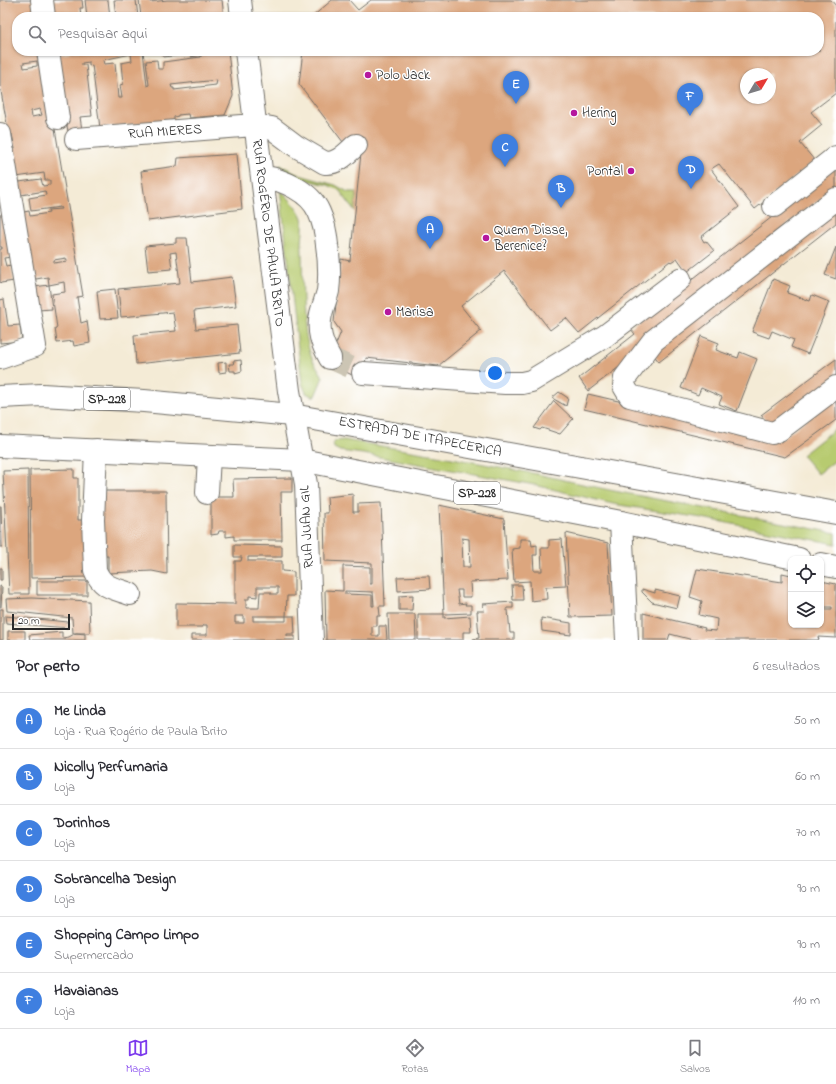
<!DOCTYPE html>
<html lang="pt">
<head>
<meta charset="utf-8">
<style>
  body { margin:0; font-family:"Indie Flower",sans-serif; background:#f7f7f7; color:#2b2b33 }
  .controls { position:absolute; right:12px; bottom:12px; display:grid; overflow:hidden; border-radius:8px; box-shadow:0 1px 3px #0004 }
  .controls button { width:36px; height:36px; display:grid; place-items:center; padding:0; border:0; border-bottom:1px solid #e1e1e2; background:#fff; color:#2b2b33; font:20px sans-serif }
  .compass { position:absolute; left:740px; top:68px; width:36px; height:36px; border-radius:50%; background:#fff; box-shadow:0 1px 3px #0004; rotate:52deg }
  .scale { position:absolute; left:12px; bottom:10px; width:58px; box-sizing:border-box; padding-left:4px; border:2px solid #2b2b2b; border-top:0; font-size:11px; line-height:14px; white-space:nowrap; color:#2b2b2b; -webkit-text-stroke:3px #fff; paint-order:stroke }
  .you { position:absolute; left:495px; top:373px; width:14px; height:14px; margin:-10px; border:3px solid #fff; border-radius:50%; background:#1a73e8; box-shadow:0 0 0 6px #1a73e833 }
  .badge { display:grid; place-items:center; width:26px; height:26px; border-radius:50%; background:#7c3aed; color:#fff; font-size:13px; font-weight:700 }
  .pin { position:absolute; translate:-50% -33px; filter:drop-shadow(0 1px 2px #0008) }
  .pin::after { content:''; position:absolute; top:21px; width:14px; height:12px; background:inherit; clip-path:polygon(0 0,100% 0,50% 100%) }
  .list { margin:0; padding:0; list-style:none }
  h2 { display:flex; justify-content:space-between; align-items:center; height:52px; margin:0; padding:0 16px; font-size:17px }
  h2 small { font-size:13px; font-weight:400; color:#7c7c81 }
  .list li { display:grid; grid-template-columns:26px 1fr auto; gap:12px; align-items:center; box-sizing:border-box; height:56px; padding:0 16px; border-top:1px solid #e1e1e2 }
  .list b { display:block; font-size:15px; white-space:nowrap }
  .list p { margin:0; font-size:13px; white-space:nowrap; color:#7c7c81 }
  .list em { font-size:13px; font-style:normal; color:#7c7c81 }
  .icon { flex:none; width:22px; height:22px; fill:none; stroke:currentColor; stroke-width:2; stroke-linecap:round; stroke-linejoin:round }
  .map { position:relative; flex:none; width:836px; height:640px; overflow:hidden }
  .search { position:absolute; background:#fff; box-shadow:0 1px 3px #0004; left:12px; right:12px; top:12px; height:44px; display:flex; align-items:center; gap:10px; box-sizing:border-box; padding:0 14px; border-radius:16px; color:#7c7c81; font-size:15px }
  .sheet { height:388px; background:#fff }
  nav { display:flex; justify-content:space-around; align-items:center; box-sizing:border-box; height:56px; border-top:1px solid #e1e1e2; background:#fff; font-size:11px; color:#7c7c81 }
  nav a { display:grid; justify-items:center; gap:2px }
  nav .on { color:#7c3aed }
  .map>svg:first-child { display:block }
</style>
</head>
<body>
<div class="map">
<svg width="836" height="640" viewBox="0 0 836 640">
  <rect width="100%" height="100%" fill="#fff"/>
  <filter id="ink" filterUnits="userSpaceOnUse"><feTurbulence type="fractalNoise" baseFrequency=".025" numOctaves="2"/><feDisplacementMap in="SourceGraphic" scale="8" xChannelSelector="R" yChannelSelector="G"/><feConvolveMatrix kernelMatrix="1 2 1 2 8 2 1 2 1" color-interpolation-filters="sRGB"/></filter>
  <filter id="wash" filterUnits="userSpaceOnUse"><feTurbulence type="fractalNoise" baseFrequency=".012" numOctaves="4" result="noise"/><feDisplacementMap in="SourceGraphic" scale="16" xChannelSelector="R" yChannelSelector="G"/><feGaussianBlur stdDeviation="0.9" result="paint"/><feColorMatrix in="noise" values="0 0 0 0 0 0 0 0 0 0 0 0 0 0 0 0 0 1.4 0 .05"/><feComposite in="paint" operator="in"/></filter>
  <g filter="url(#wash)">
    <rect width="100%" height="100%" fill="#f4ebd6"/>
    <path fill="#b7cb6f" stroke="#717b4d" d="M 280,165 L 303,176 L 335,185 L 348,192 L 357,192 L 355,211 L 339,190 L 328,185 L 302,179 L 289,172 L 279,166 Z
      M 280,189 C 288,198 298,207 302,218 C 305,228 301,241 302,252 C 303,283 301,333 313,361 C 316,366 320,371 323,377 L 315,396 L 312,396 L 306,393 L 302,383 Z
      M 835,429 L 836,460 L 818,474 L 802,455 Z
      M 344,440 L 436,455 L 537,474 L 614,491 L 836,533 L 836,544 L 702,518 L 613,504 L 535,485 L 363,454 L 340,451 L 334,448 L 333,444 L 335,441 Z"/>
    <g id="blocks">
      <path fill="#dca67e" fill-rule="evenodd" d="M 0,0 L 35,0 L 37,17 L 17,17 L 17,51 L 42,51 L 83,296 L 77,297 L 81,323 L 87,321 L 90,343 L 74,346 L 73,341 L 57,343 L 55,328 L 57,328 L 52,294 L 65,292 L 64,282 L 49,285 L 48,277 L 30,280 L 19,213 L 29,211 L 30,216 L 49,213 L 48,210 L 61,209 L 60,207 L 31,211 L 29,198 L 46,195 L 45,191 L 21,195 L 19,182 L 41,179 L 43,186 L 50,185 L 50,180 L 45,180 L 44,173 L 16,177 L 12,149 L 15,149 L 12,134 L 9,135 L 0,86 ZM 37,61 L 37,66 L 24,68 L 23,63 ZM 40,109 L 42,115 L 32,117 L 31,111 ZM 66,258 L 67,261 L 54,263 L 54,260 Z
        M 47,0 L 82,0 L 83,8 L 80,8 L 81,17 L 52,17 Z
        M 85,0 L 108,0 L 110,17 L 87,17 Z
        M 114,0 L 136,0 L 138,17 L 116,17 Z
        M 139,0 L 150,0 L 150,2 L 167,0 L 222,0 L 224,17 L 141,17 Z
        M 332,0 L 349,0 L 358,10 L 371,0 L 831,0 L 836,6 L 836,93 L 811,112 L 822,125 L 800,143 L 815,161 L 755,209 L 719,164 L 711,169 L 739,207 L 701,237 L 704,242 L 706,241 L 714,251 L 687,272 L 677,258 L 671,262 L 670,261 L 579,333 L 566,318 L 550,330 L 504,271 L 461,306 L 481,331 L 438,366 L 366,358 L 362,380 L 328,363 L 341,332 L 334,322 L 341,259 L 350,261 L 361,153 L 343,142 L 299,84 L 303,51 L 819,51 L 819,17 L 312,17 ZM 746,74 L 770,74 L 770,98 L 746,98 Z
        M 70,51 L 143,51 L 147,86 L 149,85 L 146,61 L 157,60 L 158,69 L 163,69 L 163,62 L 201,57 L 201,55 L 191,57 L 191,54 L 163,57 L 162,51 L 228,51 L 233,96 L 225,115 L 189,118 L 188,114 L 178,115 L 178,116 L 174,117 L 174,120 L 100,128 L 92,65 L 89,66 L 89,62 L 82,63 L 82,65 L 86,65 L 92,116 L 80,117 L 82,130 L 68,132 L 56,55 L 70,53 ZM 131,54 L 132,61 L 121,63 L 123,84 L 120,85 L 122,98 L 118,98 L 115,63 L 104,64 L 103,60 ZM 217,80 L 216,85 L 174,90 L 174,88 L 172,88 L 171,85 Z
        M 237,154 L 242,209 L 148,221 L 141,171 L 177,166 L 178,158 Z
        M 836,167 L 836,187 L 640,340 L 645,347 L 588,391 L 579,378 L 635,334 L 630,328 Z
        M 836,203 L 836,223 L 659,362 L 650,350 Z
        M 6,214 L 12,257 L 4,258 L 6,266 L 11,265 L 14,281 L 1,283 L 0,282 L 0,249 L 2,249 L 2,247 L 0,247 L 0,215 Z
        M 176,238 L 187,238 L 192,282 L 232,277 L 236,306 L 194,311 L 196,329 L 237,325 L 240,353 L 136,364 L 134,335 L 176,331 L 173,312 L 121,317 L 118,289 L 180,283 L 176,252 L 170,253 L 172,269 L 148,271 L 145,246 L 176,243 Z
        M 836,247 L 836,279 L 825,275 Z
        M 773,279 L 790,286 L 787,293 L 810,301 L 812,295 L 829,302 L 808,354 L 791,347 L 794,340 L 772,331 L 769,338 L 752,332 Z
        M 49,285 L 52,309 L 38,310 L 34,287 Z
        M 115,289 L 118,318 L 100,319 L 97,291 Z
        M 4,299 L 8,326 L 20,325 L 22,341 L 0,343 L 0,300 Z
        M 701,336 L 719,343 L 716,350 L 738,358 L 740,352 L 757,359 L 737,411 L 719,404 L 722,397 L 701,388 L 698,395 L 681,388 Z
        M 836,359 L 836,378 L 771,427 L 761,415 Z
        M 241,360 L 242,371 L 235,373 L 235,371 L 230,371 L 229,364 L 234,364 L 233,361 Z
        M 226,362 L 226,372 L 219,373 L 218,363 Z
        M 559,392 L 568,398 L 566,406 L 552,398 Z
        M 588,394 L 782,439 L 836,395 L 836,420 L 785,457 L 584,409 Z
        M 554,401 L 573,419 L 560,434 L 542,428 L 540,430 L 534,428 Z
        M 74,469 L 74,478 L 78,478 L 78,520 L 88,520 L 89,577 L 31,578 L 30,470 Z
        M 28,470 L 29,594 L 9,594 L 3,471 Z
        M 292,478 L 292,492 L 281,492 L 282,540 L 234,540 L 234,536 L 226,537 L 226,531 L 219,531 L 218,534 L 211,535 L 211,497 L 234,497 L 233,479 Z
        M 98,491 L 166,491 L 167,574 L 152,571 L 108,573 L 108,556 L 97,556 Z
        M 353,494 L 353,512 L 358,512 L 358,504 L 381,503 L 385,606 L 379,606 L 380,616 L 377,616 L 377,626 L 372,626 L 372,636 L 379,636 L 379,626 L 386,626 L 387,640 L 326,640 L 325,590 L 343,591 L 343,566 L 370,567 L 370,584 L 372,584 L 372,563 L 325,561 L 324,513 L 328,513 L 327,497 ZM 345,591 L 373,592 L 374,606 L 372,606 L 372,595 L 345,594 Z
        M 439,505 L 504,519 L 508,580 L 470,582 L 471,597 L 462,597 L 462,590 L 457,590 L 459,604 L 466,603 L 465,605 L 471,605 L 471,613 L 444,614 ZM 462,538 L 469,539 L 470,567 L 463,567 Z
        M 0,506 L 1,506 L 2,547 L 0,547 Z
        M 566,533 L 608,543 L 612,616 L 570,617 Z
        M 520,539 L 531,539 L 532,546 L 537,545 L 537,555 L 533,555 L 534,571 L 542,571 L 541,548 L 549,548 L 549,540 L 562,539 L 566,586 L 546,587 L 547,599 L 531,601 L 530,581 L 514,582 L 512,549 L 520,548 Z
        M 234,545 L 282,546 L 282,557 L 248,557 L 248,561 L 282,561 L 282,571 L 294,572 L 294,596 L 287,596 L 286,616 L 253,616 L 253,621 L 286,621 L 286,616 L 294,616 L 295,634 L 287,634 L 287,636 L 295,636 L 295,640 L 191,640 L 191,635 L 207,635 L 207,625 L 203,625 L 203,627 L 176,627 L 176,603 L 235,604 L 235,561 L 241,561 L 242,557 L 234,557 ZM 257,587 L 278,587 L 278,594 L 271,594 L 271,592 L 260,592 L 259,608 L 246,608 L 246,599 L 249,599 L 249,596 L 257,597 ZM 235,616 L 244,616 L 244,623 L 235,623 Z
        M 0,568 L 2,568 L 2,580 L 0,580 Z
        M 697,569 L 782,582 L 782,573 L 791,575 L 791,625 L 812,625 L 812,626 L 815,626 L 815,625 L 821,625 L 821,609 L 832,609 L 832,607 L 821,607 L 821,581 L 836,584 L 836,638 L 818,637 L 819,640 L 693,640 L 670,634 L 668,640 L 643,640 L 643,613 L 705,628 L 704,630 L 716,631 L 717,619 L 699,615 L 702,601 L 690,597 Z
        M 429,576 L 430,589 L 398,591 L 397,577 Z
        M 37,581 L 87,581 L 87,595 L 37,595 Z
        M 512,585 L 522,585 L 523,600 L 513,600 Z
        M 0,586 L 2,587 L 1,607 L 0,607 Z
        M 642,589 L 655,593 L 655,590 L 680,596 L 677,608 L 652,602 L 642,592 Z
        M 413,595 L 412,610 L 399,610 L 399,596 Z
        M 32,598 L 89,601 L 90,633 L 76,633 L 85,634 L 85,640 L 30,640 L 29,635 L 62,632 L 62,638 L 69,637 L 76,633 L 73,633 L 72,618 L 7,611 L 6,599 Z
        M 513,602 L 513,608 L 507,608 L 506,610 L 508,610 L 510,633 L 514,633 L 514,640 L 473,640 L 473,639 L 479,638 L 477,611 L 484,611 L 483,604 Z
        M 0,609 L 3,609 L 3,640 L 0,640 Z
        M 388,614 L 415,614 L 416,640 L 389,640 Z
        M 418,614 L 444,614 L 444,618 L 470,616 L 471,632 L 463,632 L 463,640 L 418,640 Z
        M 5,616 L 68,622 L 68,628 L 6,623 Z
        M 541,618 L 571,623 L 571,635 L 542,631 Z
        M 8,631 L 25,631 L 25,640 L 8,640 Z"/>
    </g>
  </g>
  <g filter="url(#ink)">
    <use href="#blocks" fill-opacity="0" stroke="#716e67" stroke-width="1"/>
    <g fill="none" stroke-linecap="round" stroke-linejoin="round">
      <path stroke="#ccc5b4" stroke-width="22" stroke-dasharray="22 11" stroke-linecap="butt" d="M 330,358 L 363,373"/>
      <defs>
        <path id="minor" d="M 42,0 L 44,17
          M 240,0 L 242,17
          M 48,51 L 58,118
          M 246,51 L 289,391 L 306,484 L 312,640
          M 0,134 L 35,346 L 0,358
          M 76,139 L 254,125 L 272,128 L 296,146 L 325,163 C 338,164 347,153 356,145
          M 262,176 C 283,180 310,191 319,212 C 324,223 326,233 327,245 C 329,259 330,276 328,291 C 326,299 323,306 321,314 C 317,331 322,344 330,358
          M 836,199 L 653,341 L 625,378 L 624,386 L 630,396 L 772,433 L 779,430 L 836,387
          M 774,206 L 836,157
          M 363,373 L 505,383 L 522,383 L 531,381 L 605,336 L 680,279
          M 96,450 L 93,520 L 95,570 C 102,588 114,588 130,594
          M 207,493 L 209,456
          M 621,522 L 627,640"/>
        <path id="major" d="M 0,397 L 42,395 L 144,401 L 292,415 L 836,513
          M 0,446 L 301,460 L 621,522 L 799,559
          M 821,564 L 836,567"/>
      </defs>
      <use href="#minor" stroke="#716e67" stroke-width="24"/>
      <use href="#major" stroke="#716e67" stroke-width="24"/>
      <use href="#minor" stroke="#fff" stroke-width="22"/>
      <use href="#major" stroke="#fff" stroke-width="22"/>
    </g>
  </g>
  <g fill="#b5179e" stroke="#fff" stroke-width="1.5">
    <circle cx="368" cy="75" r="4"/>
    <circle cx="574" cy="113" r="4"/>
    <circle cx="631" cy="171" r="4"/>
    <circle cx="486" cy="238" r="4"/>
    <circle cx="388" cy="312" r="4"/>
  </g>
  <g text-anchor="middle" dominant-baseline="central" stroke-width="3" stroke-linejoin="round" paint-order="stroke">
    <g fill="#fff" stroke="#6b6b6b" stroke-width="1">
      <rect x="84" y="388" width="46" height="22" rx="3"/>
      <rect x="454" y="482" width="46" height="22" rx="3"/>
    </g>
    <g font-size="13" font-weight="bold" fill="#2b2b2b">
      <text x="107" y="399">SP-228</text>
      <text x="477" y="493">SP-228</text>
    </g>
    <g font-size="14" fill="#2b2b2b" stroke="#fff" text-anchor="start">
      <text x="376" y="75">Polo Jack</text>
      <text x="582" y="113">Hering</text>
      <text x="623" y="171" text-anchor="end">Pontal</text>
      <text x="494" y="230">Quem Disse,<tspan x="494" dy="16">Berenice?</tspan></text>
      <text x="396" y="312">Marisa</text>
    </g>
    <g font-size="14" fill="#2b2b2b" stroke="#fff">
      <text transform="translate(165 132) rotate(-4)">RUA MIERES</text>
      <text transform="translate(268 233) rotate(83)">RUA ROGÉRIO DE PAULA BRITO</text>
      <text transform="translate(420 437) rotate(11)">ESTRADA DE ITAPECERICA</text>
      <text transform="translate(307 527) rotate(-93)">RUA JUAN GIL</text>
    </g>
  </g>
</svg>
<div class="controls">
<button><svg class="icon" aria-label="locate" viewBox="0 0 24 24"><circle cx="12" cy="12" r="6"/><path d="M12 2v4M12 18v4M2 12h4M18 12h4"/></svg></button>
<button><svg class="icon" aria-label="layers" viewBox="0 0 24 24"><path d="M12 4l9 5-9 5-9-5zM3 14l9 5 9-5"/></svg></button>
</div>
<svg class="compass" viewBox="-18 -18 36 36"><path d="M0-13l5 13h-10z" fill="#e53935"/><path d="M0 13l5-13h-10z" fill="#7c7c81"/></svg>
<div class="scale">20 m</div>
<div class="you"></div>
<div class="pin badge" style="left:430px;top:249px;background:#3f7fe0">A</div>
<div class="pin badge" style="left:561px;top:208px;background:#3f7fe0">B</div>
<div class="pin badge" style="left:505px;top:167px;background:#3f7fe0">C</div>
<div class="pin badge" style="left:691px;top:189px;background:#3f7fe0">D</div>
<div class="pin badge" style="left:516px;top:104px;background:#3f7fe0">E</div>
<div class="pin badge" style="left:690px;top:116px;background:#3f7fe0">F</div>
<div class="search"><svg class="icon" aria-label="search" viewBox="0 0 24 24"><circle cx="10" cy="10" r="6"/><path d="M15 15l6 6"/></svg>Pesquisar aqui</div>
</div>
<section class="sheet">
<h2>Por perto<small>6 resultados</small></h2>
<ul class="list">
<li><span class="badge" style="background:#3f7fe0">A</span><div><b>Me Linda</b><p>Loja · Rua Rogério de Paula Brito</p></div><em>50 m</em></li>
<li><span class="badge" style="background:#3f7fe0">B</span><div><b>Nicolly Perfumaria</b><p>Loja</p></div><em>60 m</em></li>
<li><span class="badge" style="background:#3f7fe0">C</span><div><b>Dorinhos</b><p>Loja</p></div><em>70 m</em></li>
<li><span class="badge" style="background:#3f7fe0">D</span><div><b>Sobrancelha Design</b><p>Loja</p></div><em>90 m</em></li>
<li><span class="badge" style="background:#3f7fe0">E</span><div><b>Shopping Campo Limpo</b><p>Supermercado</p></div><em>90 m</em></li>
<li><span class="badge" style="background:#3f7fe0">F</span><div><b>Havaianas</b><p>Loja</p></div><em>110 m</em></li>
</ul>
</section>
<nav>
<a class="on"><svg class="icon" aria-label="map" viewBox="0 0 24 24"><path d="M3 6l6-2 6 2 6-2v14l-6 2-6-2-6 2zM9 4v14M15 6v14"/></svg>Mapa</a>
<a><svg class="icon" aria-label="directions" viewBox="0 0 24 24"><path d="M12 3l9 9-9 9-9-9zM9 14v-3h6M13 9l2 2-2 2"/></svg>Rotas</a>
<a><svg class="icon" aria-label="saved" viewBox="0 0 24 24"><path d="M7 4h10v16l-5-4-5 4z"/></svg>Salvos</a>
</nav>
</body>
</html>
